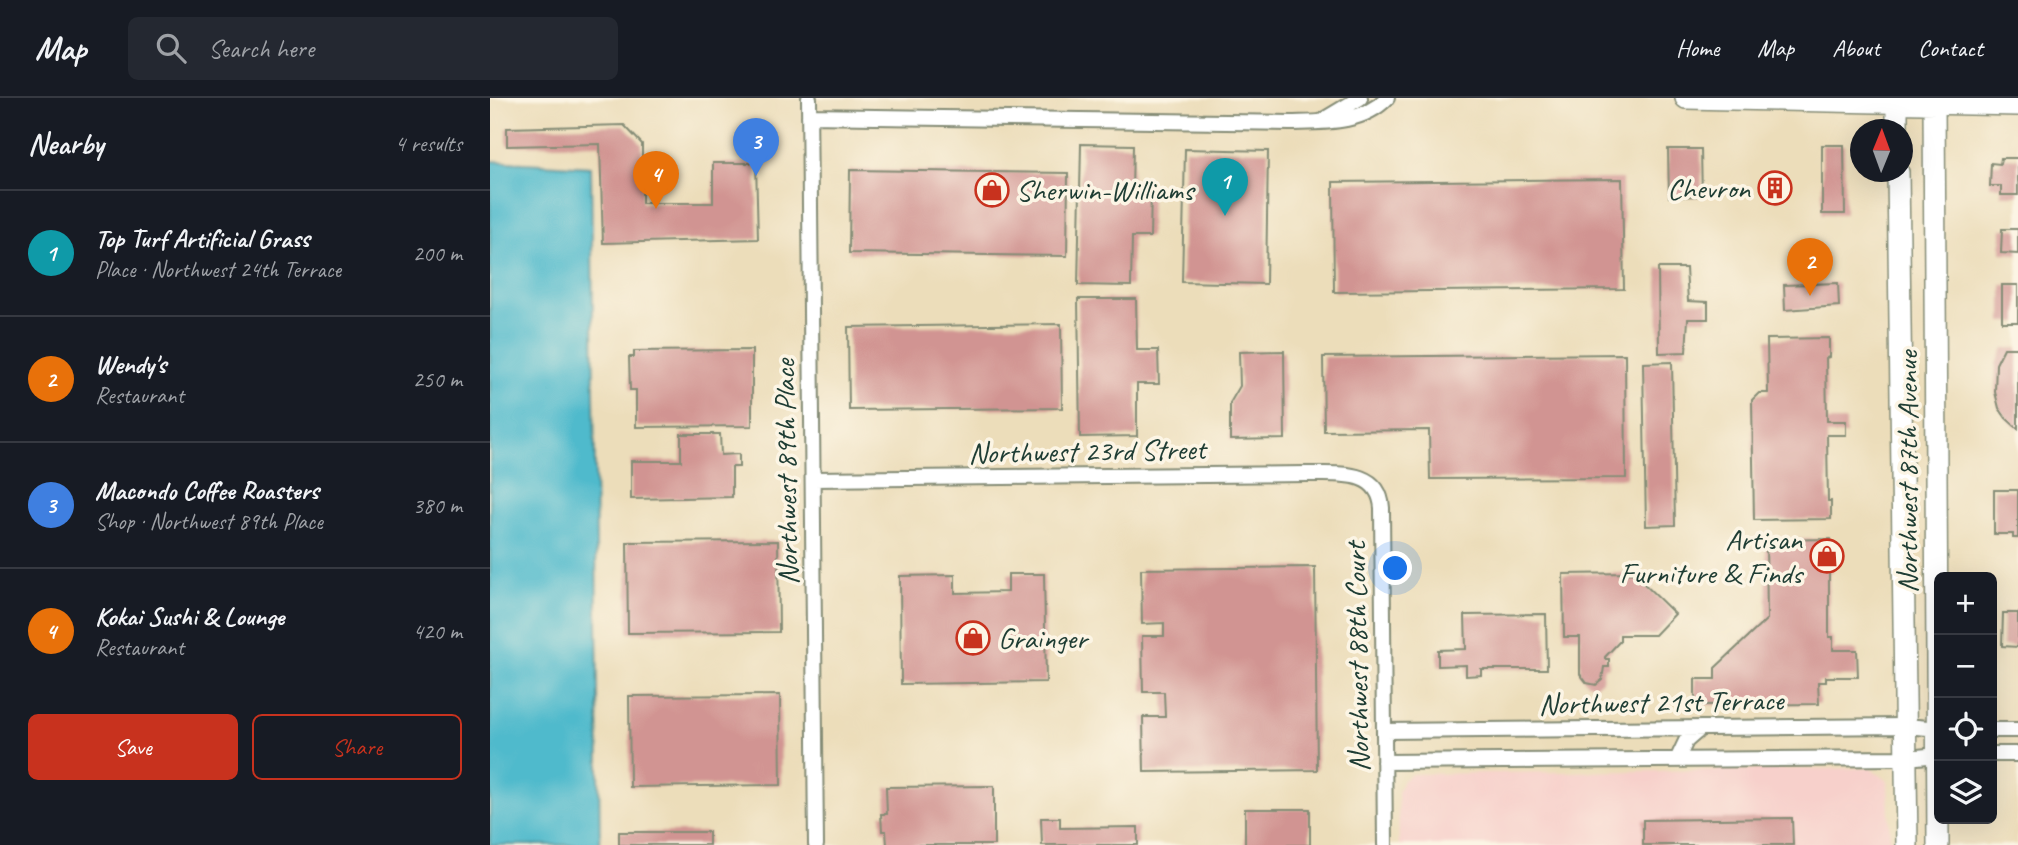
<!DOCTYPE html>
<html lang="en">
<head>
<meta charset="utf-8">
<style>
  body { margin:0; font-family:Caveat,sans-serif; background:#242831; color:#f1f3f6 }
  .controls { position:absolute; right:21px; bottom:21px; display:grid; overflow:hidden; border-radius:10px; box-shadow:0 7px 28px #0002 }
  .controls button { width:63px; height:63px; display:grid; place-items:center; padding:0; border:0; border-bottom:2px solid #363941; background:#171b24; color:#f1f3f6; font:35px sans-serif }
  .compass { position:absolute; left:1360px; top:21px; width:63px; height:63px; border-radius:50%; background:#171b24; box-shadow:0 7px 28px #0002; rotate:1deg }
  .you { position:absolute; left:906px; top:471px; width:24px; height:24px; margin:-18px; border:5px solid #fff; border-radius:50%; background:#1a73e8; box-shadow:0 0 0 10px #1a73e833 }
  .badge { display:grid; place-items:center; width:46px; height:46px; border-radius:50%; background:#c8321e; color:#fff; font-size:23px; font-weight:700 }
  .pin { position:absolute; translate:-50% -58px; filter:drop-shadow(0 2px 4px #0008) }
  .pin::after { content:''; position:absolute; top:37px; width:24px; height:21px; background:inherit; clip-path:polygon(0 0,100% 0,50% 100%) }
  .list { margin:0; padding:0; list-style:none }
  h2 { display:flex; justify-content:space-between; align-items:center; height:91px; margin:0; padding:0 28px; font-size:30px }
  h2 small { font-size:23px; font-weight:400; color:#9ea1a6 }
  .list li { display:grid; grid-template-columns:46px 1fr auto; gap:21px; align-items:center; box-sizing:border-box; height:126px; padding:0 28px; border-top:2px solid #363941 }
  .list b { display:block; font-size:26px; white-space:nowrap }
  .list p { margin:0; font-size:23px; white-space:nowrap; color:#9ea1a6 }
  .list em { font-size:23px; font-style:normal; color:#9ea1a6 }
  .actions { display:flex; gap:14px; padding:21px 28px }
  .actions a { flex:1; padding:16px 0; border:2px solid #c8321e; border-radius:10px; text-align:center; font-size:24px; color:#c8321e }
  .actions .main { background:#c8321e; color:#fff }
  .icon { flex:none; width:38px; height:38px; fill:none; stroke:currentColor; stroke-width:2; stroke-linecap:round; stroke-linejoin:round }
  .map { position:relative; flex:none; width:1528px; height:747px; overflow:hidden }
  header { display:flex; align-items:center; gap:42px; box-sizing:border-box; height:98px; padding:0 35px; background:#171b24; border-bottom:2px solid #363941 }
  header strong { font-size:33px }
  nav { display:flex; gap:38px; margin-inline-start:auto; font-size:24px }
  .search { width:490px; height:63px; background:#242831; display:flex; align-items:center; gap:18px; box-sizing:border-box; padding:0 24px; border-radius:10px; color:#9ea1a6; font-size:26px }
  main { display:flex }
  aside { flex:1; background:#171b24 }
  .map>svg:first-child { display:block }
</style>
</head>
<body>
<header>
<strong>Map</strong>
<div class="search"><svg class="icon" aria-label="search" viewBox="0 0 24 24"><circle cx="10" cy="10" r="6"/><path d="M15 15l6 6"/></svg>Search here</div>
<nav><a>Home</a><a>Map</a><a>About</a><a>Contact</a></nav>
</header>
<main>
<aside>
<h2>Nearby<small>4 results</small></h2>
<ul class="list">
<li><span class="badge" style="background:#0f9aa8">1</span><div><b>Top Turf Artificial Grass</b><p>Place · Northwest 24th Terrace</p></div><em>200 m</em></li>
<li><span class="badge" style="background:#e8710a">2</span><div><b>Wendy's</b><p>Restaurant</p></div><em>250 m</em></li>
<li><span class="badge" style="background:#3f7fe0">3</span><div><b>Macondo Coffee Roasters</b><p>Shop · Northwest 89th Place</p></div><em>380 m</em></li>
<li><span class="badge" style="background:#e8710a">4</span><div><b>Kokai Sushi &amp; Lounge</b><p>Restaurant</p></div><em>420 m</em></li>
</ul>
<div class="actions"><a class="main">Save</a><a>Share</a></div>
</aside>
<div class="map">
<svg width="1528" height="747" viewBox="0 0 1528 747">
  <rect width="100%" height="100%" fill="#fcf5e5"/>
  <filter id="ink" filterUnits="userSpaceOnUse"><feTurbulence type="fractalNoise" baseFrequency=".0143" numOctaves="2"/><feDisplacementMap in="SourceGraphic" scale="14" xChannelSelector="R" yChannelSelector="G"/><feConvolveMatrix kernelMatrix="1 2 1 2 8 2 1 2 1" color-interpolation-filters="sRGB"/></filter>
  <filter id="wash" filterUnits="userSpaceOnUse"><feTurbulence type="fractalNoise" baseFrequency=".00686" numOctaves="4" result="noise"/><feDisplacementMap in="SourceGraphic" scale="28" xChannelSelector="R" yChannelSelector="G"/><feGaussianBlur stdDeviation="1.57" result="paint"/><feColorMatrix in="noise" values="0 0 0 0 0 0 0 0 0 0 0 0 0 0 0 0 0 1.4 0 .05"/><feComposite in="paint" operator="in"/></filter>
  <g filter="url(#wash)">
    <rect width="100%" height="100%" fill="#ecddba"/>
    <path fill="#f7d0cb" d="M 1381,670 L 1398,683 L 1400,747 L 909,747 L 908,694 L 913,682 L 922,676 Z"/>
    <path fill="#4fbacc" stroke="#377c80" stroke-width="2" d="M 0,63 L 101,69 L 110,747 L 0,747 Z"/>
    <g id="blocks">
      <path fill="#d19492" d="M 134,27 L 152,46 L 152,105 L 223,105 L 223,65 L 266,65 L 268,141 L 113,145 L 110,46 L 17,48 L 17,30 Z
        M 591,46 L 643,47 L 642,94 L 661,94 L 660,139 L 642,139 L 641,188 L 588,187 Z
        M 1332,47 L 1354,47 L 1355,116 L 1332,116 Z
        M 695,51 L 778,53 L 776,186 L 692,184 Z
        M 1178,51 L 1211,51 L 1212,98 L 1179,99 Z
        M 1511,60 L 1528,60 L 1528,97 L 1511,97 L 1511,88 L 1500,88 L 1501,65 L 1510,66 Z
        M 360,72 L 578,75 L 577,158 L 359,155 Z
        M 1282,78 L 1298,92 L 1288,103 L 1272,88 Z
        M 1132,81 L 1134,191 L 844,194 L 843,84 Z
        M 1512,131 L 1528,131 L 1528,156 L 1511,155 Z
        M 1168,170 L 1196,170 L 1198,203 L 1218,204 L 1218,221 L 1198,221 L 1196,254 L 1169,255 Z
        M 1348,185 L 1349,208 L 1295,212 L 1294,187 Z
        M 1512,187 L 1528,187 L 1528,224 L 1512,224 Z
        M 588,201 L 646,201 L 647,252 L 668,252 L 669,286 L 647,286 L 647,338 L 590,339 Z
        M 571,226 L 572,310 L 359,312 L 358,229 Z
        M 1339,240 L 1339,259 L 1336,260 L 1337,323 L 1356,323 L 1356,337 L 1337,337 L 1338,403 L 1341,403 L 1341,421 L 1264,422 L 1262,302 L 1269,295 L 1278,295 L 1277,241 Z
        M 1514,250 L 1528,250 L 1528,331 L 1516,320 L 1509,310 L 1505,294 L 1506,266 Z
        M 262,252 L 262,328 L 146,329 L 146,292 L 140,292 L 139,259 L 144,259 L 144,253 Z
        M 794,253 L 795,341 L 740,342 L 740,305 L 750,288 L 749,254 Z
        M 1135,256 L 1136,380 L 940,381 L 939,332 L 834,333 L 833,259 Z
        M 1182,264 L 1185,427 L 1156,428 L 1153,265 Z
        M 191,336 L 230,336 L 231,357 L 249,356 L 249,369 L 242,369 L 242,399 L 141,401 L 141,363 L 191,363 Z
        M 1504,392 L 1528,392 L 1528,440 L 1523,440 L 1523,436 L 1504,436 Z
        M 1341,441 L 1342,474 L 1339,474 L 1339,539 L 1343,539 L 1343,552 L 1367,552 L 1368,579 L 1336,579 L 1336,584 L 1328,584 L 1329,606 L 1205,607 L 1205,581 L 1225,581 L 1225,570 L 1277,521 L 1276,442 Z
        M 288,443 L 289,534 L 138,535 L 137,444 Z
        M 825,469 L 827,672 L 654,674 L 653,619 L 675,619 L 674,594 L 653,594 L 652,538 L 674,538 L 674,525 L 652,526 L 651,471 Z
        M 1143,475 L 1185,516 L 1165,537 L 1130,537 L 1130,543 L 1115,559 L 1115,561 L 1119,561 L 1119,569 L 1114,569 L 1112,582 L 1106,587 L 1097,585 L 1090,576 L 1090,539 L 1074,539 L 1073,476 Z
        M 518,476 L 554,476 L 556,584 L 411,586 L 410,478 L 465,477 L 465,495 L 518,494 Z
        M 1513,515 L 1528,515 L 1528,549 L 1512,548 Z
        M 1056,516 L 1057,571 L 991,571 L 991,577 L 976,578 L 976,567 L 948,568 L 948,552 L 976,551 L 975,517 Z
        M 290,597 L 291,687 L 140,689 L 139,598 Z
        M 504,688 L 504,747 L 397,747 L 396,733 L 392,733 L 391,716 L 397,716 L 396,689 Z
        M 755,711 L 820,711 L 820,747 L 755,747 Z
        M 551,720 L 570,720 L 570,730 L 648,729 L 648,747 L 552,747 Z
        M 1302,720 L 1303,747 L 1153,747 L 1153,722 Z
        M 129,734 L 219,734 L 219,747 L 129,747 Z"/>
    </g>
  </g>
  <g filter="url(#ink)">
    <use href="#blocks" fill-opacity="0" stroke="#868d77" stroke-width="2"/>
    <g fill="none" stroke-linecap="round" stroke-linejoin="round">
      <defs>
        <path id="street" d="M 319,0 L 326,747
          M 319,18 L 800,25 C 834,24 872,26 897,0
          M 835,21 L 870,0
          M 323,381 L 817,376 C 847,377 889,370 892,410 L 895,747
          M 1502,632 L 1528,632
          M 894,633 L 1416,628 L 1449,631
          M 1502,656 L 1528,656
          M 1187,662 L 1196,643 L 1211,630
          M 894,664 L 1416,660 L 1449,657"/>
        <path id="secondary" d="M 1196,0 L 1528,7
          M 1407,0 L 1407,32
          M 1444,0 L 1448,747
          M 1408,74 L 1417,747"/>
      </defs>
      <use href="#street" stroke="#868d77" stroke-width="18"/>
      <use href="#secondary" stroke="#868d77" stroke-width="24"/>
      <use href="#street" stroke="#fff" stroke-width="14"/>
      <use href="#secondary" stroke="#fff" stroke-width="21"/>
    </g>
  </g>
  <defs>
    <symbol id="building-ring" viewBox="-11 -11 22 22"><circle r="9.5" fill="#fcf5e5" stroke="#c8321e" stroke-width="1.5"/><path d="M-4-6H4V6H1V3H-1V6H-4ZM-2.5-4.3h1.7v1.8h-1.7ZM.8-4.3h1.7v1.8H.8ZM-2.5-1h1.7V.8h-1.7ZM.8-1h1.7V.8H.8Z" fill="#c8321e"/></symbol>
    <symbol id="shop-ring" viewBox="-11 -11 22 22"><circle r="9.5" fill="#fcf5e5" stroke="#c8321e" stroke-width="1.5"/><path d="M-5-2.5h2.3a2.7 3.5 0 0 1 5.4 0H5L5.5 6h-11ZM-1.5-2.5h3a1.5 2.3 0 0 0-3 0Z" fill="#c8321e"/></symbol>
  </defs>
  <g fill-rule="evenodd">
    <use href="#building-ring" x="1266" y="71" width="38" height="38"/>
    <use href="#shop-ring" x="483" y="73" width="38" height="38"/>
    <use href="#shop-ring" x="1318" y="439" width="38" height="38"/>
    <use href="#shop-ring" x="464" y="521" width="38" height="38"/>
  </g>
  <g text-anchor="middle" dominant-baseline="central" stroke-width="7" stroke-linejoin="round" paint-order="stroke">
    <g font-size="30" fill="#1f3d34" stroke="#fcf5e5" text-anchor="end">
      <text x="1260" y="90">Chevron</text>
      <text x="526" y="92" text-anchor="start">Sherwin-Williams</text>
      <text x="1312" y="441">Artisan<tspan x="1312" dy="34">Furniture &amp; Finds</tspan></text>
      <text x="508" y="540" text-anchor="start">Grainger</text>
    </g>
    <g font-size="30" fill="#1f3d34" stroke="#fcf5e5">
      <text transform="translate(597 353) rotate(-1)">Northwest 23rd Street</text>
      <text transform="translate(296 374) rotate(-91)">Northwest 89th Place</text>
      <text transform="translate(1417 374) rotate(-90)">Northwest 87th Avenue</text>
      <text transform="translate(867 559) rotate(-91)">Northwest 88th Court</text>
      <text transform="translate(1171 604) rotate(-1)">Northwest 21st Terrace</text>
    </g>
  </g>
</svg>
<div class="controls">
<button>+</button>
<button>−</button>
<button><svg class="icon" aria-label="locate" viewBox="0 0 24 24"><circle cx="12" cy="12" r="6"/><path d="M12 2v4M12 18v4M2 12h4M18 12h4"/></svg></button>
<button><svg class="icon" aria-label="layers" viewBox="0 0 24 24"><path d="M12 4l9 5-9 5-9-5zM3 14l9 5 9-5"/></svg></button>
</div>
<svg class="compass" viewBox="-18 -18 36 36"><path d="M0-13l5 13h-10z" fill="#e53935"/><path d="M0 13l5-13h-10z" fill="#9ea1a6"/></svg>
<div class="you"></div>
<div class="pin badge" style="left:735px;top:118px;background:#0f9aa8">1</div>
<div class="pin badge" style="left:1320px;top:198px;background:#e8710a">2</div>
<div class="pin badge" style="left:266px;top:78px;background:#3f7fe0">3</div>
<div class="pin badge" style="left:166px;top:111px;background:#e8710a">4</div>
</div>
</main>
</body>
</html>
